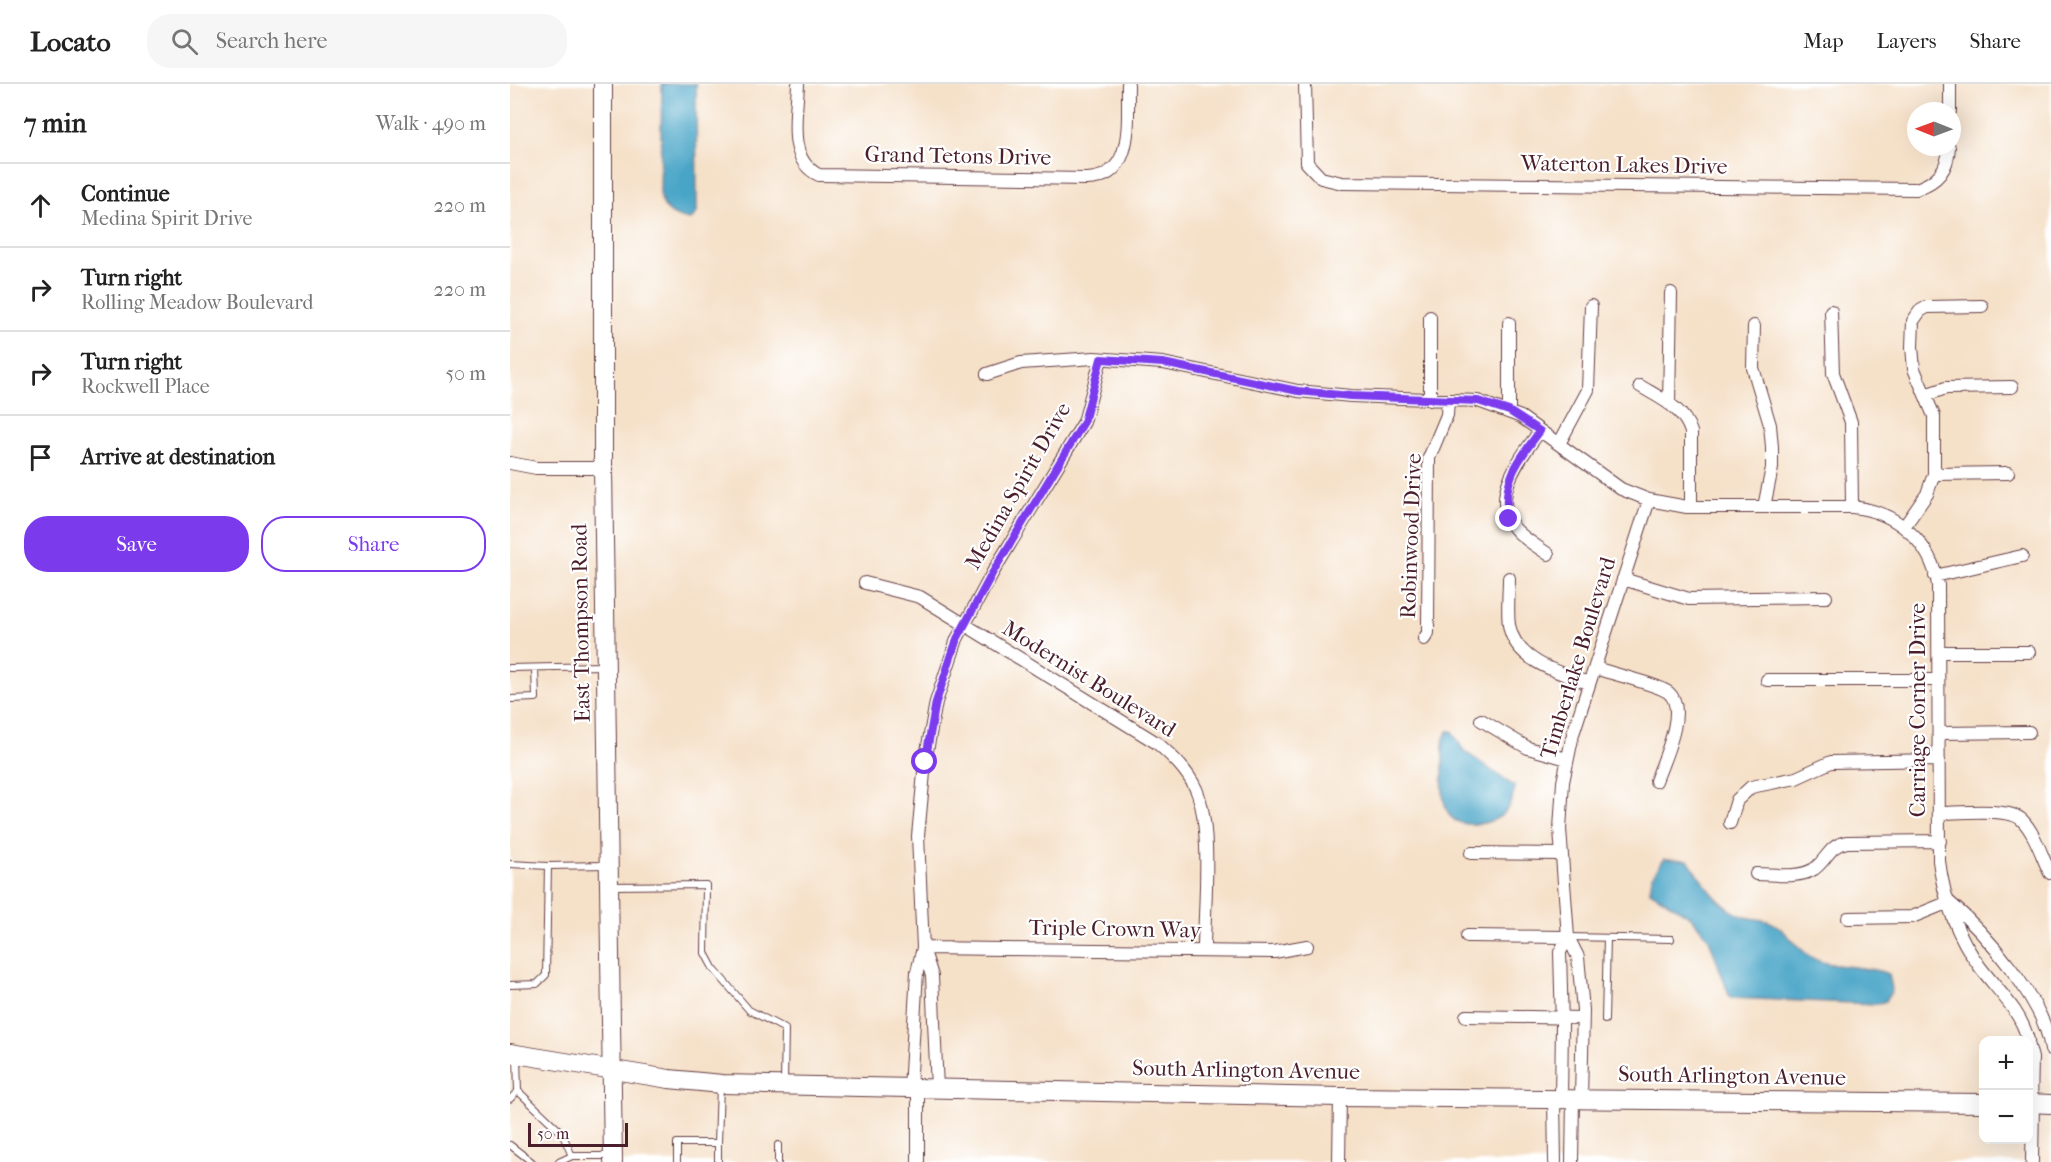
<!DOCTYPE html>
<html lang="en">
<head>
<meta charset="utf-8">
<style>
  body { margin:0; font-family:"IM FELL French Canon",serif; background:#f6f6f6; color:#222 }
  .controls { position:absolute; right:18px; bottom:18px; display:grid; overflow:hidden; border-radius:12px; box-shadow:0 6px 24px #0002 }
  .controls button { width:54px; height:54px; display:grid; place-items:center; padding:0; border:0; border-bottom:2px solid #e0e0e0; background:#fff; color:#222; font:30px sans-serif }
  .compass { position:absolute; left:1397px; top:18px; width:54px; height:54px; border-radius:50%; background:#fff; box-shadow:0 6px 24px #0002; rotate:271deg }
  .scale { position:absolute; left:18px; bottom:15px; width:100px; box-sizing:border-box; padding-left:6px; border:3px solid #4a1f2b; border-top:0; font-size:16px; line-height:21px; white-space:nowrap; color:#4a1f2b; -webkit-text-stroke:4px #fff; paint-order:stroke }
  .stop { position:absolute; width:18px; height:18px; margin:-14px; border:4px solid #7c3aed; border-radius:50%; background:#fff }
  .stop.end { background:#7c3aed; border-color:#fff; box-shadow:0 2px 6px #0008 }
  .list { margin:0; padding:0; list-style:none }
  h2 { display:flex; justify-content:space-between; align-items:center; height:78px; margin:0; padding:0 24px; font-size:26px }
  h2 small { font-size:20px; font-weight:400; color:#767676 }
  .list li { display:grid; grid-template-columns:39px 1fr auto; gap:18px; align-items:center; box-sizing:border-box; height:84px; padding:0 24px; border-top:2px solid #e0e0e0 }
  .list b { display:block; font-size:22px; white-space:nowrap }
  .list p { margin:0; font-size:20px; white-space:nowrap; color:#767676 }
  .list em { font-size:20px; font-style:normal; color:#767676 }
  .actions { display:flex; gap:12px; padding:18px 24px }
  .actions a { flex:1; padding:14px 0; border:2px solid #7c3aed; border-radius:24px; text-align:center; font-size:21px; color:#7c3aed }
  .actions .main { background:#7c3aed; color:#fff }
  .icon { flex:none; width:33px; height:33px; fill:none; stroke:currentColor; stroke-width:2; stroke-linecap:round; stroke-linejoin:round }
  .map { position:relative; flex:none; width:1541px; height:1078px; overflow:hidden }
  header { display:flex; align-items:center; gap:36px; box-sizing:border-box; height:84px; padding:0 30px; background:#fff; border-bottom:2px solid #e0e0e0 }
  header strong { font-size:28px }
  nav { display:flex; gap:33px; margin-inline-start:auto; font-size:21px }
  .search { width:420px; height:54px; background:#f6f6f6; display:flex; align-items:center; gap:15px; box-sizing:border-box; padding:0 21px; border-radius:24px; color:#767676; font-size:22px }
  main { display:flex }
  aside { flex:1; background:#fff }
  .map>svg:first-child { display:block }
</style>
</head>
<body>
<header>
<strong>Locato</strong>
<div class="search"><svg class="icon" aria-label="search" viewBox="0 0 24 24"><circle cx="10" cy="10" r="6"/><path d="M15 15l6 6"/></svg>Search here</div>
<nav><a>Map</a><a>Layers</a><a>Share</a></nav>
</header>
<main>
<aside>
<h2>7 min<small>Walk · 490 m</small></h2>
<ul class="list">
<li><svg class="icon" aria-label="ahead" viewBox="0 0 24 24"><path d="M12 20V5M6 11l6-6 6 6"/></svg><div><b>Continue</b><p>Medina Spirit Drive</p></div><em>220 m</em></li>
<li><svg class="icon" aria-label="right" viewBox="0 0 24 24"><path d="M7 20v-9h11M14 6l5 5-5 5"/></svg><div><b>Turn right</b><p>Rolling Meadow Boulevard</p></div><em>220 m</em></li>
<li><svg class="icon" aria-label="right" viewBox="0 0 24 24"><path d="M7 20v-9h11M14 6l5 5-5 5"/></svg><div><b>Turn right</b><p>Rockwell Place</p></div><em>50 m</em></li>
<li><svg class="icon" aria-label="arrive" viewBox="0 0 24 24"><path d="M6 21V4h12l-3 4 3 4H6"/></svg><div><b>Arrive at destination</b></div></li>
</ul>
<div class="actions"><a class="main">Save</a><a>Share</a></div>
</aside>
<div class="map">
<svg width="1541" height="1078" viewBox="0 0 1541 1078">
  <rect width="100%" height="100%" fill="#fff"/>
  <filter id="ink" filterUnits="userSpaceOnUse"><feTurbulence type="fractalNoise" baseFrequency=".0167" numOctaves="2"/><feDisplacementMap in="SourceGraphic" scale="12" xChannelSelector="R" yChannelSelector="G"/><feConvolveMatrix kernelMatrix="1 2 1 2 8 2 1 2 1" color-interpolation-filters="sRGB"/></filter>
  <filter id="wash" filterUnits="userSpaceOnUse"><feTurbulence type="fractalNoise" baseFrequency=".008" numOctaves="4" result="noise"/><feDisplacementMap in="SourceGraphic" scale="24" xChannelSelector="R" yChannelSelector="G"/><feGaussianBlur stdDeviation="1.35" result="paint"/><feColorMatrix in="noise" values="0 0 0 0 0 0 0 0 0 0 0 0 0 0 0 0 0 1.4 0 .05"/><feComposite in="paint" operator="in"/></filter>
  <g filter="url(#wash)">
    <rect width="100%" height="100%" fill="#f5e0c8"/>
    <path fill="#49a5c7" stroke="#4a6279" stroke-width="1.5" d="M 152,0 L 186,0 L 187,129 L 180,136 C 163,133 154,128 150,111 Z
      M 938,647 L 942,647 L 953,666 L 1005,703 C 1003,712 1001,721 994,729 C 983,741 949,746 939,730 C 930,715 933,695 933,679 C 933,668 931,656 938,647 Z
      M 1154,775 L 1178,776 C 1193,797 1210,826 1236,833 C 1248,836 1256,834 1266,841 C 1284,854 1292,874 1316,879 C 1338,884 1357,882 1379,890 L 1382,906 L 1376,917 L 1367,920 L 1220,914 L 1199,855 L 1181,833 L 1140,807 L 1142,793 Z"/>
  </g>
  <g filter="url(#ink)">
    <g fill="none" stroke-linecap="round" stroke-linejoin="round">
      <defs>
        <path id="service" d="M 0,584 L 92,582
          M 0,615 L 26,614 L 25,584
          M 0,780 L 38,782 L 36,891 L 27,900 L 0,901
          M 38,782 L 97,781
          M 101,802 L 196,801 L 195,869 L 203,884 L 239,926 L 275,945 L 274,998
          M 1058,853 L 1161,855
          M 1095,936 L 1097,854
          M 7,973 L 8,1007 L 52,1049 L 62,1072 L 102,1072
          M 0,1015 L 8,1007
          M 0,1061 L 22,1078
          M 49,1078 L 62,1072
          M 167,1078 L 167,1059 L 208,1059 L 210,1002
          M 208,1078 L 208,1059
          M 268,1078 L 268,1061"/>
        <path id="minor" d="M 288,0 C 287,30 276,76 309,91 L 576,95 C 626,94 617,35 618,0
          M 795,0 L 797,79 L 811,94 L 832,99 L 1406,105 C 1427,98 1438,86 1439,63
          M 1440,27 L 1440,0
          M 1321,227 L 1323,289 L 1341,338 L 1342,423
          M 1244,242 L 1243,284 L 1260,341 L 1262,363 L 1262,384 L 1254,423
          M 591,275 L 574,338 L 483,488 L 447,555 L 426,618 L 415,678 L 408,752 L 413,864 L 764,868 L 797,862
          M 477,290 L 511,279 L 584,274 L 653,279 L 788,307 L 841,312 L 968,317 L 1011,333 L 1111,405 L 1139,416 L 1177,423 L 1342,423 C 1386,427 1421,458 1428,501 L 1429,777 C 1434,816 1447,852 1470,883 C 1488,907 1511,927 1518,956
          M 1130,302 C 1150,314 1174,324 1181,348 L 1181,423
          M 1415,311 L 1436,304 L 1502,303
          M 920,316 L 920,233
          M 1159,320 L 1161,209
          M 999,327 L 999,239
          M 1030,347 C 1010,374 977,415 1007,447 C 1016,456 1028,463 1038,470
          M 1049,360 L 1078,306 L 1081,222
          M 0,379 L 26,384 L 93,384
          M 1424,390 L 1498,389
          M 1394,443 L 1417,410 L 1424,390 L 1424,332 L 1404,285 L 1402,263 L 1403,237 L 1410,227 L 1417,223 L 1472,222
          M 1425,492 L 1512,472
          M 999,494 C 999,509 997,526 999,541 C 1005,577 1049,589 1079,599
          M 1113,495 L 1179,515 L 1316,513
          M 355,499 L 410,513 L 647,659 C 662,672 677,686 686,705 C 703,744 694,823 694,867
          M 914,555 L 918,549 L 919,374 L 937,331 L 938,316
          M 1429,568 L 1519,568
          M 1085,584 C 1100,589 1150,601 1159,609 C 1178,626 1153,677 1146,697
          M 1257,596 L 1428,596
          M 971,636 L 1018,664 L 1057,675
          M 1429,649 L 1519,648
          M 1430,729 C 1447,729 1500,723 1512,736 C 1525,749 1532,773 1540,789
          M 1220,739 L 1227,716 L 1241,703 L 1286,694 L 1321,678 L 1429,676
          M 961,769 L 1051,770
          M 1246,790 C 1264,790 1288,795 1304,785 C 1317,776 1319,761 1337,758 L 1430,757
          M 1338,834 L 1402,833 L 1439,818 C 1475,848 1536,919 1541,966
          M 957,852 L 1058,853
          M 956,932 L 1073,934
          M 1518,959 L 1522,974 L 1521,1020
          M 400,1005 L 407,888 L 413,864 L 422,892 L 427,1005
          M 408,1005 L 408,1078
          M 1044,1015 L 1045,1078
          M 1051,1015 L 1052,941 L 1050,868 L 1058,853
          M 1071,1015 L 1073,926 L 1068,873 L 1058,853 L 1050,745 L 1053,698 L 1063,650 L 1139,416
          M 829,1078 L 830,1013
          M 1062,1078 L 1063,1015
          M 1522,1078 L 1523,1019"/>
        <path id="secondary" d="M 93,0 L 93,384 L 103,1078
          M 0,969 L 159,995 L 212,1000 L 830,1013 L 1474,1019
          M 1518,1019 L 1541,1020"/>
      </defs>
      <use href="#service" stroke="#643c43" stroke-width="8"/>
      <use href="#minor" stroke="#643c43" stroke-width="14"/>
      <use href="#secondary" stroke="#643c43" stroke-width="20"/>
      <use href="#service" stroke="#fff" stroke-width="6"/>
      <use href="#minor" stroke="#fff" stroke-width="12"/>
      <use href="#secondary" stroke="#fff" stroke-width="18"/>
    </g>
  </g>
  <g fill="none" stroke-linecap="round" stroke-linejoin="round" filter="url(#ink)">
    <path stroke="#7c3aed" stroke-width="8" d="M 415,678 L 426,618 L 447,555 L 483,488 L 574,338 L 591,275 L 653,279 L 788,307 L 841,312 L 968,317 L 999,327 L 1030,347 C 1009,375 990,398 999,435"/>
  </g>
  <g text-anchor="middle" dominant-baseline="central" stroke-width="4.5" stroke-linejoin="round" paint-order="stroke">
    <g font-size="22" fill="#4a1f2b" stroke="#fff">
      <text transform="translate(448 72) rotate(1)">Grand Tetons Drive</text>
      <text transform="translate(1114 81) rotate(1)">Waterton Lakes Drive</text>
      <text transform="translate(508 402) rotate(-60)">Medina Spirit Drive</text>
      <text transform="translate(901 452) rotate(-88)">Robinwood Drive</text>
      <text transform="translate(71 539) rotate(-91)">East Thompson Road</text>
      <text transform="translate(1068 574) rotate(-73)">Timberlake Boulevard</text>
      <text transform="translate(579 595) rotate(32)">Modernist Boulevard</text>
      <text transform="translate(1408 626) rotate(-90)">Carriage Corner Drive</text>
      <text transform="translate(605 845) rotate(1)">Triple Crown Way</text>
      <text transform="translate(736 986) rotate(1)">South Arlington Avenue</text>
      <text transform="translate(1222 992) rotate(1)">South Arlington Avenue</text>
    </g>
  </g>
</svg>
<div class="controls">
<button>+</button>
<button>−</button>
</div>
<svg class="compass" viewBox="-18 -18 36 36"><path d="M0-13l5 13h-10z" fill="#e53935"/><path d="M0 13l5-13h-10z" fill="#767676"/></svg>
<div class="scale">50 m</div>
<div class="stop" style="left:415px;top:678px"></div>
<div class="stop end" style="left:999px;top:435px"></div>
</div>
</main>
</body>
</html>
